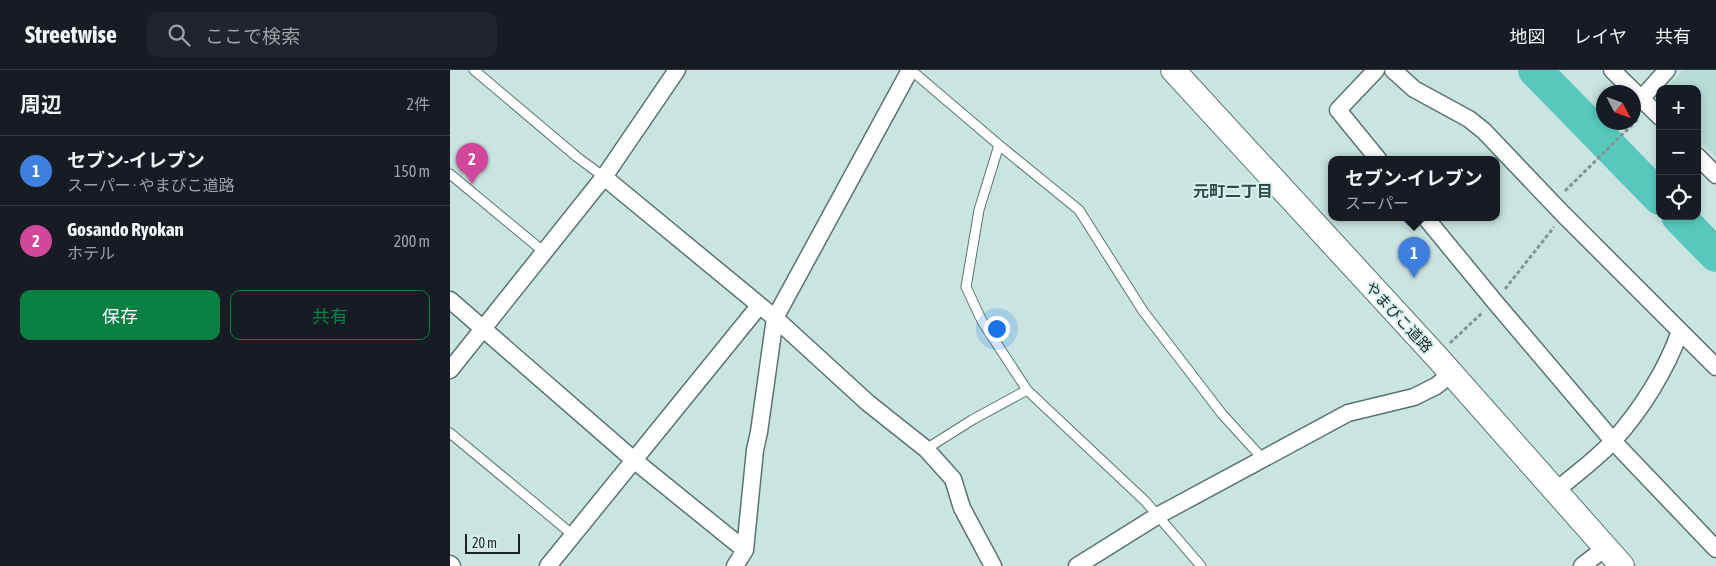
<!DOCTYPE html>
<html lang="ja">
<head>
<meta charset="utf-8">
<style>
  body { margin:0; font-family:"Asap Condensed","Noto Sans JP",sans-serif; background:#20242c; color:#f1f3f6 }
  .controls { position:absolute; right:15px; top:15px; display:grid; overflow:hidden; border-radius:10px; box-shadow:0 2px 8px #0003 }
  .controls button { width:45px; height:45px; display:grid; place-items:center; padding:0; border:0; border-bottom:1px solid #363941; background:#171b24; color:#f1f3f6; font:25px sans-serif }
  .compass { position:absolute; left:1146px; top:15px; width:45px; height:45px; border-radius:50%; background:#171b24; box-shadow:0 2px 8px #0003; rotate:131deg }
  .scale { position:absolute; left:15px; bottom:12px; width:55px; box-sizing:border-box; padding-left:5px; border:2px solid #1b2523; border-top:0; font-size:14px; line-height:18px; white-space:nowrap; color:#1b2523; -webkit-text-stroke:4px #d7f2ee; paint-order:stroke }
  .you { position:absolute; left:546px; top:258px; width:18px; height:18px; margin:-12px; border:4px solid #fff; border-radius:50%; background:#1a73e8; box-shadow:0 0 0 8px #1a73e833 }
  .badge { display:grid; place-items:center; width:32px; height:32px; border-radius:50%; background:#0b8043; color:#fff; font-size:16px; font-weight:700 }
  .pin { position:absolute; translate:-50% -41px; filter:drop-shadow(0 1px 2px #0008) }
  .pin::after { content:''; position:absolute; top:26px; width:18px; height:15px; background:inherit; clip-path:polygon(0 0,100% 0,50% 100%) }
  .popup { position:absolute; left:878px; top:86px; width:172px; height:65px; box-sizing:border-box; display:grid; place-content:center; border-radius:10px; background:#171b24; filter:drop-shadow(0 1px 4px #0005); font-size:16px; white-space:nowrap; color:#9ea1a6 }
  .popup b { font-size:19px; color:#f1f3f6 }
  .popup::after { content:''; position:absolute; left:50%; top:100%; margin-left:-10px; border:10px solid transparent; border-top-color:#171b24 }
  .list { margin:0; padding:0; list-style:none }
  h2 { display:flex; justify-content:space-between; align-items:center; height:65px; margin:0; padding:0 20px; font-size:21px }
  h2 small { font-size:16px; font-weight:400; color:#9ea1a6 }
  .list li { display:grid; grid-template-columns:32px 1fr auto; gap:15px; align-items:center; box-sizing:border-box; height:70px; padding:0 20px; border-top:1px solid #363941 }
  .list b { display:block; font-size:19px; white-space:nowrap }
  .list p { margin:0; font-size:16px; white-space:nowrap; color:#9ea1a6 }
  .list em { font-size:16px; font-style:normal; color:#9ea1a6 }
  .actions { display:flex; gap:10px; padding:15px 20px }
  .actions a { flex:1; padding:11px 0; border:1px solid #0b8043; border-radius:10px; text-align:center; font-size:18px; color:#0b8043 }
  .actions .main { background:#0b8043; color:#fff }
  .icon { flex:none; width:28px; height:28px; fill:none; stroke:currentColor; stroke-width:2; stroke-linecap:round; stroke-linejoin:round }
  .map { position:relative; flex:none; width:1266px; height:496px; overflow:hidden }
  header { display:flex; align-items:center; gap:30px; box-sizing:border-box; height:70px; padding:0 25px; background:#171b24; border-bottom:1px solid #363941 }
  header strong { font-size:24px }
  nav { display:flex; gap:28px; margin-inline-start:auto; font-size:18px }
  .search { width:350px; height:45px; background:#20242c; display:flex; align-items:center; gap:12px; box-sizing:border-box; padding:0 18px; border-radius:10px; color:#9ea1a6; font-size:19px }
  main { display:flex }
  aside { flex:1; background:#171b24 }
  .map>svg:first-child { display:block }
</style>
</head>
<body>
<header>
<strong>Streetwise</strong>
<div class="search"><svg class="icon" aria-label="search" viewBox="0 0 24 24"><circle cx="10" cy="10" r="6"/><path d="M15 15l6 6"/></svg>ここで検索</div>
<nav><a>地図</a><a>レイヤ</a><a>共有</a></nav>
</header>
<main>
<aside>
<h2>周辺<small>2件</small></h2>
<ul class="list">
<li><span class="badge" style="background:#3f7fe0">1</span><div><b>セブン-イレブン</b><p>スーパー · やまびこ道路</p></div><em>150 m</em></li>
<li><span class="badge" style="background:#d1479c">2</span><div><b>Gosando Ryokan</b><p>ホテル</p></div><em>200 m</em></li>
</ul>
<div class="actions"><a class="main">保存</a><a>共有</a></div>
</aside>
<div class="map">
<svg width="1266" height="496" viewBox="0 0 1266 496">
  <rect width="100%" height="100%" fill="#cae5e1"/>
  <path fill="#b7dbd5" d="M 1233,0 L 1266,0 L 1266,87 L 1247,68 L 1247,19 L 1216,19 Z"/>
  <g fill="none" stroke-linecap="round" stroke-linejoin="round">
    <path stroke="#57c8bc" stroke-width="34" d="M 1085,0 L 1210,128
      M 1228,146 L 1266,185"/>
    <defs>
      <path id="lane" d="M 24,0 L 127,87 L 154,107
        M 461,0 L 549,75 L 629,140 L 693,241 L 772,344 L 813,389
        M 549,75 L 529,140 L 516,217 L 532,251 L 577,320 L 695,431 L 751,496
        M 0,104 L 94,182
        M 0,363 L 123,465
        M 476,379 L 522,350 L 577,320"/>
      <path id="street" d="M 926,0 L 888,40 L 928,89
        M 943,0 L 964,19 L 1019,49 L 1034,61 L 1113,144 L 1266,297
        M 1162,0 L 1210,47
        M 1191,29 L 1217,0
        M 1247,86 L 1266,105
        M 154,107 L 325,248 L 418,333 L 476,379 L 503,409 L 512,438 L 543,496
        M 975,147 L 1045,232 L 1163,371 L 1266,479
        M 0,230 L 185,391 L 295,480
        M 0,300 L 154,107 L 227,0
        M 1106,421 C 1125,404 1147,389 1164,370 C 1191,340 1217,299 1230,261
        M 0,494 L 2,496
        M 98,496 L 309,236
        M 285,496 L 295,480 L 305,380 L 309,362 L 325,248 L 460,0
        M 627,496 L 707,446 L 898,343 L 964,327 L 986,316 L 1001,304
        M 1132,496 L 1155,478"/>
      <path id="secondary" d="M 723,0 L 986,286 L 1172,496"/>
    </defs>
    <use href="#lane" stroke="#5b7370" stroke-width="11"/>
    <use href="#street" stroke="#5b7370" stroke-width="19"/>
    <use href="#secondary" stroke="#5b7370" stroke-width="26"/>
    <path stroke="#819592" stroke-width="3" stroke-dasharray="4 2.5" stroke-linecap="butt" d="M 1115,121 L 1189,48
      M 1055,219 L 1104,157
      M 1000,273 L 1032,243"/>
    <use href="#lane" stroke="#fff" stroke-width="9"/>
    <use href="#street" stroke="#fff" stroke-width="16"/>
    <use href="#secondary" stroke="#fff" stroke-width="24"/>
  </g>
  <g text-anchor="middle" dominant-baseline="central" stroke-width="4" stroke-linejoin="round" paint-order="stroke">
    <g font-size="15" fill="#1b2523" stroke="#d7f2ee">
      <text transform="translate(949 247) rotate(47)">やまびこ道路</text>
    </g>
    <g font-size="16" font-weight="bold" fill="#324946" stroke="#d7f2ee">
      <text x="783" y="121">元町二丁目</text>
    </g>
  </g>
</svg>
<div class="controls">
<button>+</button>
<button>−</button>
<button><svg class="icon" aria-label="locate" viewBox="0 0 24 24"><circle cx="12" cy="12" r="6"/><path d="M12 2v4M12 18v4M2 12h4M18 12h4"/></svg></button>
</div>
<svg class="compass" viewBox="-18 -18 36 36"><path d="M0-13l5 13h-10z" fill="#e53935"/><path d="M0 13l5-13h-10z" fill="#9ea1a6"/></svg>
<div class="scale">20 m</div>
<div class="you"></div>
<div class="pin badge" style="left:964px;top:208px;background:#3f7fe0">1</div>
<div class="popup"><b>セブン-イレブン</b>スーパー</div>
<div class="pin badge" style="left:22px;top:114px;background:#d1479c">2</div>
</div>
</main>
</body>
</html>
